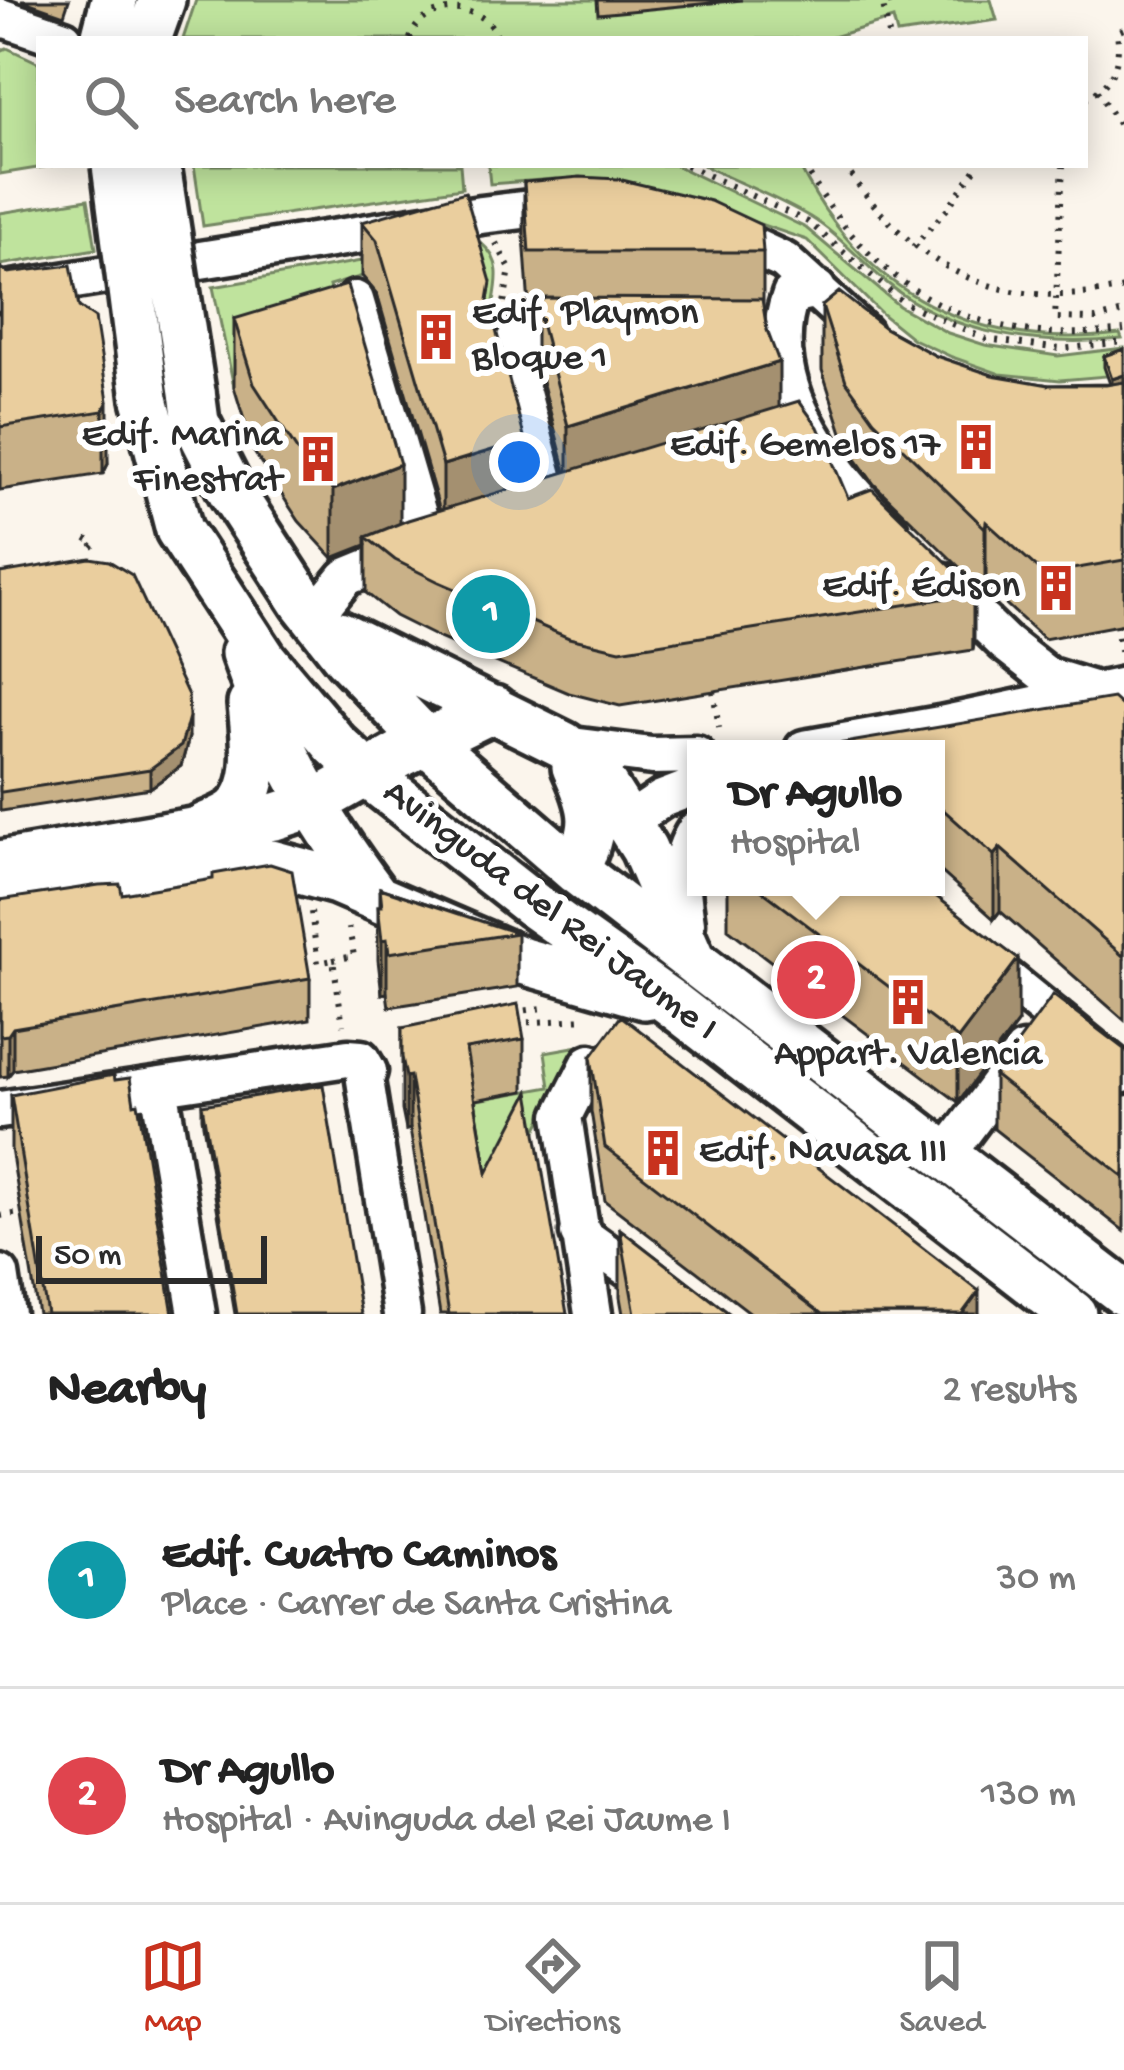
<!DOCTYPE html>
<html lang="en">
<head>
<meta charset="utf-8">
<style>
  body { margin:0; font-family:"Gochi Hand",sans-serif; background:#f2f2f2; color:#222 }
  .scale { position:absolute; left:36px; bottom:30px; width:231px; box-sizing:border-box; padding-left:12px; border:6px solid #2b2b2b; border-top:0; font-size:33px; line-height:42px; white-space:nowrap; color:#2b2b2b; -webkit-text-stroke:9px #fff; paint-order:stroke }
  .you { position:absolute; left:519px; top:462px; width:42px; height:42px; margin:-30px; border:9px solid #fff; border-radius:50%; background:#1a73e8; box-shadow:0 0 0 18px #1a73e833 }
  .badge { display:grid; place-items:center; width:78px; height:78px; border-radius:50%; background:#c8321e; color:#fff; font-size:39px; font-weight:700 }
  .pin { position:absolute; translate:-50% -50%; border:6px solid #fff; box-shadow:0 3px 12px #0006 }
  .popup { position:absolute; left:687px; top:740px; width:258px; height:156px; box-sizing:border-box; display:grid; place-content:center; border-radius:0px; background:#fff; filter:drop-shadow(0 3px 9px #0005); font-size:39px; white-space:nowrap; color:#767676 }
  .popup b { font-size:45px; color:#222 }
  .popup::after { content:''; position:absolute; left:50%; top:100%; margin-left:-24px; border:24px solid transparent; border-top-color:#fff }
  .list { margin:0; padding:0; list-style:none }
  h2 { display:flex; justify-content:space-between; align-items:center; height:156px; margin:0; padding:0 48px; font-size:51px }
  h2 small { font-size:39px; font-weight:400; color:#767676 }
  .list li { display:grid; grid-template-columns:78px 1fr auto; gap:36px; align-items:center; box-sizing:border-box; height:216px; padding:0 48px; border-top:3px solid #e0e0e0 }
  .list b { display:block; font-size:45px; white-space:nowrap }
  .list p { margin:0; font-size:39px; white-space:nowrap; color:#767676 }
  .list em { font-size:39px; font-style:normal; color:#767676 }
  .icon { flex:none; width:66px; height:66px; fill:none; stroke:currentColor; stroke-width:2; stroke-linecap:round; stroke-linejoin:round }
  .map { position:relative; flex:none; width:1124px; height:1314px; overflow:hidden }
  .search { position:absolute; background:#fff; box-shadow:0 6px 30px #0003; left:36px; right:36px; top:36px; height:132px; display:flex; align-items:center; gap:30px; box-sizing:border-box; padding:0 42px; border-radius:0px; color:#767676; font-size:45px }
  .sheet { height:588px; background:#fff }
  nav { display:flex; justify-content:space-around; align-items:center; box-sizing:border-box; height:168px; border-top:3px solid #e0e0e0; background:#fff; font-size:33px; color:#767676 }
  nav a { display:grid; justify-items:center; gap:6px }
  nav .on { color:#c8321e }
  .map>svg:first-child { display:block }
</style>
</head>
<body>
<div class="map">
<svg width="1124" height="1314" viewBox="0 0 1124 1314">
  <rect width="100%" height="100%" fill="#fbf5ec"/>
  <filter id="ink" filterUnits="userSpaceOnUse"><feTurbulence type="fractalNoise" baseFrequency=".00833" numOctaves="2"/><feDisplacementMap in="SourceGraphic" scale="24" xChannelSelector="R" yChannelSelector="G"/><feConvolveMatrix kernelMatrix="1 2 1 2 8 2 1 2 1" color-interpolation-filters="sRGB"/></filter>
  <g filter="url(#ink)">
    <path fill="#bfe39d" stroke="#758764" stroke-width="3" d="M 196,0 L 991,0 L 997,20 L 897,34 L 893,19 L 826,39 L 183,39 Z
      M 7,48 L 39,63 L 39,165 L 56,165 L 0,174 L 0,51 Z
      M 194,165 L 460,165 L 462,188 L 203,226 Z
      M 488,165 L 675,165 L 806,228 L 899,306 L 948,333 L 985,345 L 1058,356 L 1124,348 L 1124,360 L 1105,367 L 1107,376 L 1060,380 L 1000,374 L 952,357 L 913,339 L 882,314 L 807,240 L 653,188 L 555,179 L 490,184 Z
      M 702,165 L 799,165 C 863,295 977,351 1120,334 L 1122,339 C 1042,347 951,336 887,283 C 861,261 838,234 810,217 C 776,197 737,182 702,165 Z
      M 88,199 L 96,249 L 0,265 L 0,213 Z
      M 464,243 L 482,244 C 508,265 493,294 491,321 L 464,246 L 329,286 L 331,294 L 234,387 L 213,287 Z
      M 579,1046 L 487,1227 L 466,1102 L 550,1087 L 545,1052 Z"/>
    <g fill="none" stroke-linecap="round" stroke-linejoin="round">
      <defs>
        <path id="minor" d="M 0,17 L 64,39
          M 719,231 L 784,261 L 863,333
          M 817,289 L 791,295 C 758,383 830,472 889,530
          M 0,292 L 481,215 L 571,204
          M 355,300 L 427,545
          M 552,506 L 510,348 C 525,321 558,330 586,330
          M 941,581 L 1005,643 L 1047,676 L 1099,692
          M 314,616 L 346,577 L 412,550
          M 564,745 L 652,756 L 696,755
          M 804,749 L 940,725 L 1124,686
          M 628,822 L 662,799 L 696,786
          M 686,923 C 681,888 676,860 696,830
          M 978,955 L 1124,1074
          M 590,1063 L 563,1116 L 593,1314
          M 159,1086 L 197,1314
          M 0,1110 L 348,1058 L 361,1059 L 368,1071 L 365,1080 L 402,1314
          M 946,1155 L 1023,1052
          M 579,1233 L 692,1314
          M 0,1274 L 6,1314"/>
        <path id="major" d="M 104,39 L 114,0
          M 148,39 L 162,0
          M 192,392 L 196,422 L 232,493 L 303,602 L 347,658 L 428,743 L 576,871 L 1124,1293
          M 145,399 L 179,530 L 264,660 L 335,744 L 367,774 L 533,905 L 671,1003 L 1073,1314
          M 339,634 L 564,745 L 600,779 L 644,849 L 690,955
          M 244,653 C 277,750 316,816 376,897
          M 575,767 C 595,811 597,826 576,871
          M 201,828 C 211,823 227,818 236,810 C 262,785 254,735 251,704
          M 0,864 L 274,817 L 311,805 L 403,753 L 494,709
          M 0,898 L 216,861 L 271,863 L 337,881 L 523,961 L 645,996"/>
      </defs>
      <use href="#minor" stroke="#2b2b2b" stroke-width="45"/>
      <use href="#major" stroke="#2b2b2b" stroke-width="54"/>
      <path stroke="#2b2b2b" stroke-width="6" stroke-dasharray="3 9" stroke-linecap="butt" d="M 889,35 L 883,5 L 900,0
        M 410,39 C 421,0 487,0 498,39
        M 1097,91 L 1124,133
        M 1085,99 C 1113,85 1121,62 1117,32 L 1124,29
        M 686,165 L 808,222 L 904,303 L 986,339 L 1060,349 L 1124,342
        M 804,165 C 874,293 979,348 1124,330
        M 844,165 C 915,270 997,313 1124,288
        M 1063,165 L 1055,318 L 1096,319 L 1124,312
        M 496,243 L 510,269 L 503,309
        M 913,247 L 947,209 L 978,165
        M 86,539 L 95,544 L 88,551
        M 1116,625 L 1121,657
        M 713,691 L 719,728
        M 311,912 L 318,963 L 333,960 L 343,1025
        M 333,960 L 354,956 L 349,928
        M 514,1012 L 543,1008
        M 516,1023 L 586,1019
        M 0,1216 L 21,1213"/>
      <use href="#minor" stroke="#fff" stroke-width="36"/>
      <use href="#major" stroke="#fff" stroke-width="45"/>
      <defs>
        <path id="major-bridge" d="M 115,165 L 145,399
          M 157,165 L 192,392"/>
      </defs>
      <use href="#major-bridge" stroke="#2b2b2b" stroke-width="54" stroke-linecap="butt"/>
      <use href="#major-bridge" stroke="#fff" stroke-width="45"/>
    </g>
    <path fill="#c9b188" stroke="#2b2b2b" stroke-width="3" d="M 21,0 L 69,0 L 64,15 Z
      M 597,0 L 742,0 L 598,14 Z
      M 524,182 L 763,252 L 763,304 L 779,408 L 848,498 L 974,589 L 973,650 L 620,706 L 569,693 L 439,638 L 395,616 L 366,593 L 366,545 L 333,558 L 299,521 L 254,452 L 234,387 L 234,319 L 400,524 L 440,511 L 377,294 L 362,276 L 362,222 L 491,310 L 525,485 L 566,472 L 536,358 L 536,306 L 529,307 L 524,236 Z
      M 0,267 L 8,273 L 79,307 L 95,318 L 108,464 L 103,474 L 0,490 Z
      M 822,306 L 885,328 L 936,356 L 992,375 L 1049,385 L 1110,384 L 1104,367 L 1104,356 L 1124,349 L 1124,624 L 1044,639 L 986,586 L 985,592 L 874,484 L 846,445 L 822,370 Z
      M 0,573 L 189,737 L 181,766 L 150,788 L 2,811 L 0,810 Z
      M 1124,708 L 1124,1020 L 1000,911 L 994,919 L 936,867 L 936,749 Z
      M 728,887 L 924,887 L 1018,1022 L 958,1102 L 728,929 Z
      M 380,888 L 517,933 L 517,987 L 389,1007 L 387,993 L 382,994 L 378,960 L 378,906 L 380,906 Z
      M 122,894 L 310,978 L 310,1019 L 13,1070 L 8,1076 L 0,1077 L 0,900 Z
      M 402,1028 L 524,1039 L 524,1091 L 475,1100 L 487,1173 L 567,1314 L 440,1314 L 410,1129 L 406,1130 L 402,1110 Z
      M 1124,1049 L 1124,1231 L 994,1129 L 994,1075 Z
      M 591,1057 L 979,1314 L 752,1314 L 605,1201 L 591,1111 Z
      M 115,1080 L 173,1314 L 38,1314 L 11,1149 L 11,1095 Z
      M 202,1105 L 361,1314 L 235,1314 L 202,1118 Z
      M 620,1229 L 730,1314 L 623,1314 L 620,1297 Z"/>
    <path fill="#a4906f" stroke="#2b2b2b" stroke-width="3" d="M 779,362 L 779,416 L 568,480 L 568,426 Z
      M 1124,375 L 1124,386 L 1112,390 L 1112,379 Z
      M 108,401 L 108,464 L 103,474 L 103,411 Z
      M 525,440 L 525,494 L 443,519 L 443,465 Z
      M 400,464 L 400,532 L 366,537 L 366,545 L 333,558 L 333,490 Z
      M 986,522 L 986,586 L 985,592 L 985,528 Z
      M 974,589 L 974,645 L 973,650 L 973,594 Z
      M 189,717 L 189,737 L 181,766 L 150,788 L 150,769 Z
      M 1000,848 L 1000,911 L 994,919 L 994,855 Z
      M 387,939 L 387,993 L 382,994 L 382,940 Z
      M 1018,959 L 1018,1022 L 958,1102 L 958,1039 Z
      M 13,1028 L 13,1070 L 8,1076 L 8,1035 Z
      M 410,1076 L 410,1129 L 406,1130 L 406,1077 Z
      M 979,1291 L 979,1314 L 962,1314 Z"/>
    <path fill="#eace9e" stroke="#2b2b2b" stroke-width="3" d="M 580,177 L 618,179 L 710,201 L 761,225 L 763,252 L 529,252 L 524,182 Z
      M 465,192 L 491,282 L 488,300 L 525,440 L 443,465 L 377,240 L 362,222 Z
      M 71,265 L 79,307 L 95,318 L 108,401 L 103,411 L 0,427 L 0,267 L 8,273 Z
      M 347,285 L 400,464 L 333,490 L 299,453 L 254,384 L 234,319 Z
      M 839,292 L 885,328 L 936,356 L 992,375 L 1049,385 L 1106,385 L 1124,382 L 1124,560 L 1044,574 L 986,522 L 985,528 L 874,420 L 846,381 L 822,306 Z
      M 546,298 L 762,299 L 767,330 L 779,362 L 568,426 L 536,304 Z
      M 1124,349 L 1124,375 L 1112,379 L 1104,356 Z
      M 799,401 L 818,427 L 848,498 L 872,489 L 974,589 L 973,594 L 620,650 L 569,638 L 439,582 L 395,560 L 366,537 L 408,520 Z
      M 90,558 L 109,561 L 132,575 L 188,695 L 189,717 L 181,746 L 150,769 L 2,792 L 0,791 L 0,573 Z
      M 1113,698 L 1124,708 L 1124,957 L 1000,848 L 994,855 L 936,803 L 936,749 L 808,749 Z
      M 270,864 L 292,871 L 310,978 L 13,1028 L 8,1035 L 0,1036 L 0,900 L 99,885 L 120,884 L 122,894 L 213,879 L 213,874 Z
      M 757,887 L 924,887 L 1018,959 L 958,1039 Z
      M 380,888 L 517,933 L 389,953 L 387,939 L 382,940 L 378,906 L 382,906 Z
      M 1053,995 L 1124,1049 L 1124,1177 L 994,1075 Z
      M 518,1004 L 524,1039 L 466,1049 L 487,1173 L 529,1092 L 567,1314 L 449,1314 L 410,1076 L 406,1077 L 402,1057 L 402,1028 Z
      M 621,1016 L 979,1291 L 962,1314 L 822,1314 L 605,1147 L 591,1057 Z
      M 114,1075 L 115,1080 L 130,1078 L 134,1104 L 138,1103 L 173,1314 L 47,1314 L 11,1095 Z
      M 323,1085 L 361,1314 L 237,1314 L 202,1105 Z
      M 620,1229 L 730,1314 L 635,1314 Z"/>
  </g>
  <defs>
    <symbol id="building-bare" viewBox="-9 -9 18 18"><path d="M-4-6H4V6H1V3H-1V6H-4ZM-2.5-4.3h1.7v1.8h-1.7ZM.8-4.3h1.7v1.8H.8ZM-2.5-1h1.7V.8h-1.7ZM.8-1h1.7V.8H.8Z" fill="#c8321e" stroke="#fff" stroke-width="2.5" paint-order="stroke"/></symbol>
  </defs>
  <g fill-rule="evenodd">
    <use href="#building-bare" x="403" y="304" width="66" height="66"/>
    <use href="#building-bare" x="943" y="414" width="66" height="66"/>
    <use href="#building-bare" x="285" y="426" width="66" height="66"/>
    <use href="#building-bare" x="1023" y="555" width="66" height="66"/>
    <use href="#building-bare" x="875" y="969" width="66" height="66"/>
    <use href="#building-bare" x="630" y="1120" width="66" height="66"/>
  </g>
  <g text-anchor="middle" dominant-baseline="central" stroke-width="12" stroke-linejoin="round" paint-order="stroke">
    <g font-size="39" fill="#2b2b2b" stroke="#fff" text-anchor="end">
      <text x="472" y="315" text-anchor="start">Edif. Playmon<tspan x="472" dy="45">Bloque 1</tspan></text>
      <text x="282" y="437">Edif. Marina<tspan x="282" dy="45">Finestrat</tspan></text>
      <text x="940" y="447">Edif. Gemelos 17</text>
      <text x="1020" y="588">Edif. Édison</text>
      <text x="908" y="1056" text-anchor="middle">Appart. Valencia</text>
      <text x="699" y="1153" text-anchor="start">Edif. Navasa III</text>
    </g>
    <g font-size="39" fill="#2b2b2b" stroke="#fff">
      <text transform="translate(549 912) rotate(37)">Avinguda del Rei Jaume I</text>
    </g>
  </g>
</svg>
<div class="scale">50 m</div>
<div class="you"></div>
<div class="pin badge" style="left:491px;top:614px;background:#0f9aa8">1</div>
<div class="pin badge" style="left:816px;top:980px;background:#e0444e">2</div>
<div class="popup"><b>Dr Agullo</b>Hospital</div>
<div class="search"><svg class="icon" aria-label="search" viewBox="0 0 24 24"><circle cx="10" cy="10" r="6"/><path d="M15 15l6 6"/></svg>Search here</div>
</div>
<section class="sheet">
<h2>Nearby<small>2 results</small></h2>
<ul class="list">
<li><span class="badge" style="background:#0f9aa8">1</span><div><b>Edif. Cuatro Caminos</b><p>Place · Carrer de Santa Cristina</p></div><em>30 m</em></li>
<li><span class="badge" style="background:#e0444e">2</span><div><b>Dr Agullo</b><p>Hospital · Avinguda del Rei Jaume I</p></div><em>130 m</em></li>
</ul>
</section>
<nav>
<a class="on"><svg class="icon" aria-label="map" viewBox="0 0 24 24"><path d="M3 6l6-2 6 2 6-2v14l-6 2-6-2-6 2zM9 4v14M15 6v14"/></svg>Map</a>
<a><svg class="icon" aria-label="directions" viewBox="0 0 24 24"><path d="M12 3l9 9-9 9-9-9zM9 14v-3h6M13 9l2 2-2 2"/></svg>Directions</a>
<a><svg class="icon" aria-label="saved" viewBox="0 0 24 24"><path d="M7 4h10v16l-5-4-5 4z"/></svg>Saved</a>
</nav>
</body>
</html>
